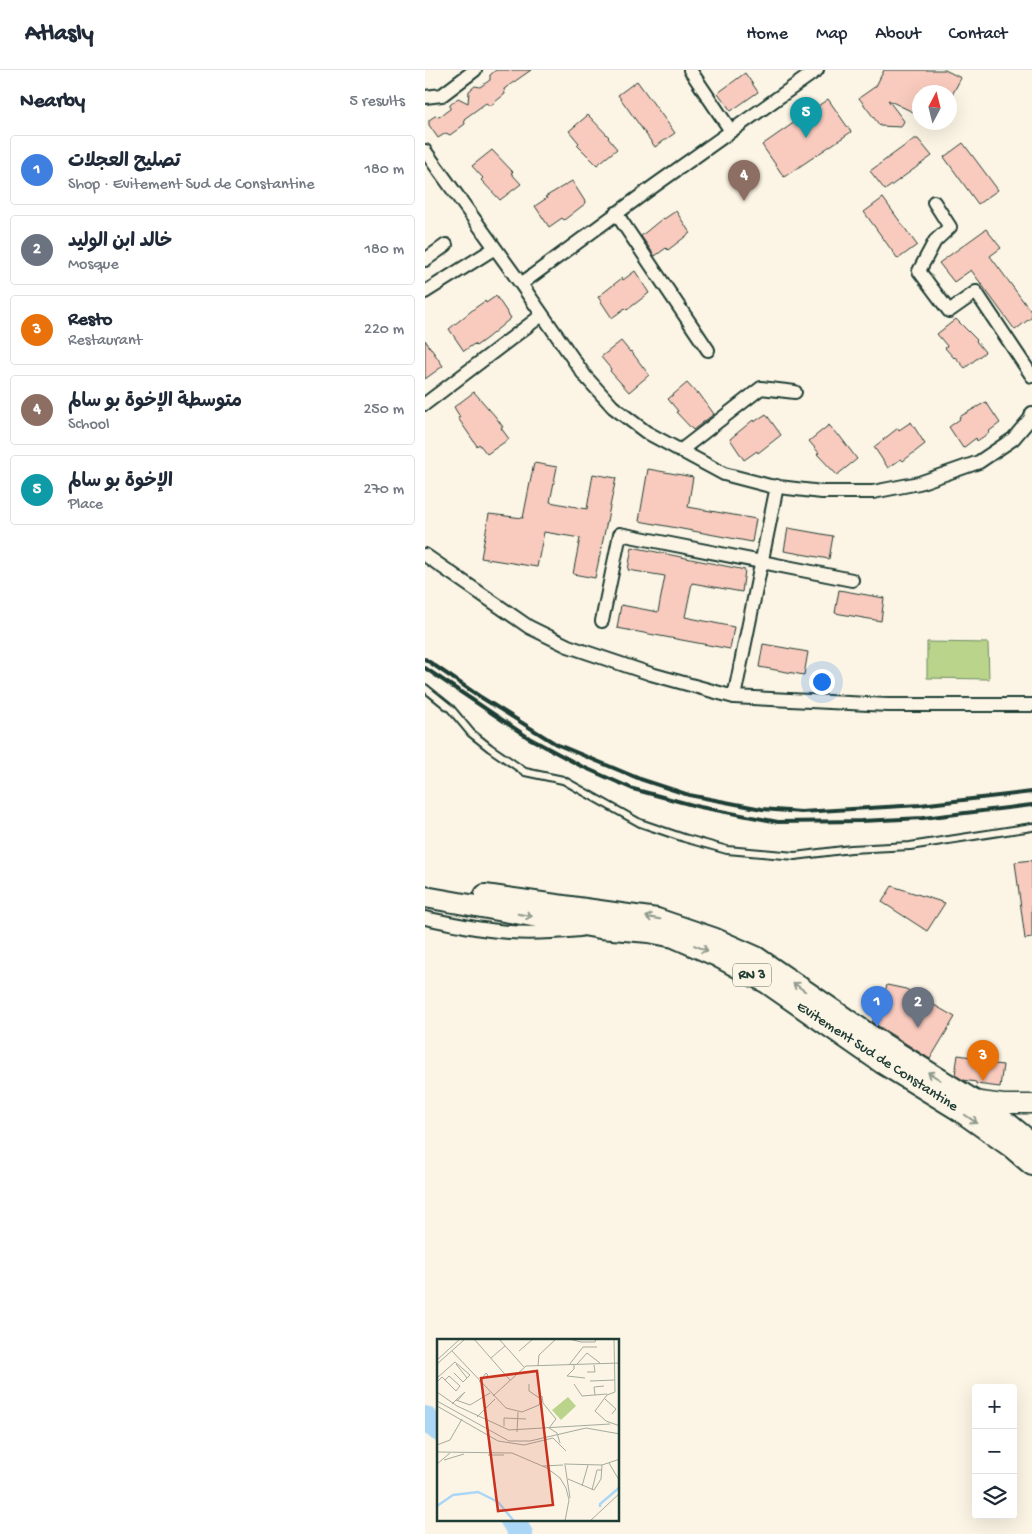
<!DOCTYPE html>
<html lang="en">
<head>
<meta charset="utf-8">
<style>
  body { margin:0; font-family:"Gochi Hand","Playpen Sans Arabic",sans-serif; background:#f2f2f3; color:#1f2937 }
  .controls { position:absolute; right:15px; bottom:15px; display:grid; overflow:hidden; border-radius:5px; box-shadow:0 5px 20px #0002 }
  .controls button { width:45px; height:45px; display:grid; place-items:center; padding:0; border:0; border-bottom:1px solid #e0e1e3; background:#fff; color:#1f2937; font:25px sans-serif }
  .compass { position:absolute; left:487px; top:15px; width:45px; height:45px; border-radius:50%; background:#fff; box-shadow:0 5px 20px #0002; rotate:7deg }
  .you { position:absolute; left:396px; top:611px; width:18px; height:18px; margin:-12px; border:4px solid #fff; border-radius:50%; background:#1a73e8; box-shadow:0 0 0 8px #1a73e833 }
  .badge { display:grid; place-items:center; width:32px; height:32px; border-radius:50%; background:#7c3aed; color:#fff; font-size:16px; font-weight:700 }
  .pin { position:absolute; translate:-50% -41px; filter:drop-shadow(0 1px 2px #0008) }
  .pin::after { content:''; position:absolute; top:26px; width:18px; height:15px; background:inherit; clip-path:polygon(0 0,100% 0,50% 100%) }
  .list { margin:0; padding:0; list-style:none }
  h2 { display:flex; justify-content:space-between; align-items:center; height:65px; margin:0; padding:0 20px; font-size:21px }
  h2 small { font-size:16px; font-weight:400; color:#747a83 }
  .list li { display:grid; grid-template-columns:32px 1fr auto; gap:15px; align-items:center; box-sizing:border-box; height:70px; margin:0 10px 10px; padding:0 10px; border:1px solid #e0e1e3; border-radius:5px }
  .list b { display:block; font-size:19px; white-space:nowrap }
  .list p { margin:0; font-size:16px; white-space:nowrap; color:#747a83 }
  .list em { font-size:16px; font-style:normal; color:#747a83 }
  .icon { flex:none; width:28px; height:28px; fill:none; stroke:currentColor; stroke-width:2; stroke-linecap:round; stroke-linejoin:round }
  .map { position:relative; flex:none; width:607px; height:1464px; overflow:hidden }
  header { display:flex; align-items:center; gap:30px; box-sizing:border-box; height:70px; padding:0 25px; background:#fff; border-bottom:1px solid #e0e1e3 }
  header strong { font-size:24px }
  nav { display:flex; gap:28px; margin-inline-start:auto; font-size:18px }
  main { display:flex }
  aside { flex:1; background:#fff }
  .map>svg:first-child { display:block }
</style>
</head>
<body>
<header>
<strong>Atlasly</strong>
<nav><a>Home</a><a>Map</a><a>About</a><a>Contact</a></nav>
</header>
<main>
<aside>
<h2>Nearby<small>5 results</small></h2>
<ul class="list">
<li><span class="badge" style="background:#3f7fe0">1</span><div><b>تصليح العجلات</b><p>Shop · Evitement Sud de Constantine</p></div><em>180 m</em></li>
<li><span class="badge" style="background:#6b7280">2</span><div><b>خالد ابن الوليد</b><p>Mosque</p></div><em>180 m</em></li>
<li><span class="badge" style="background:#e8710a">3</span><div><b>Resto</b><p>Restaurant</p></div><em>220 m</em></li>
<li><span class="badge" style="background:#8d6e63">4</span><div><b>متوسطة الإخوة بو سالم</b><p>School</p></div><em>250 m</em></li>
<li><span class="badge" style="background:#0f9aa8">5</span><div><b>الإخوة بو سالم</b><p>Place</p></div><em>270 m</em></li>
</ul>
</aside>
<div class="map">
<svg width="607" height="1464" viewBox="0 0 607 1464">
  <rect width="100%" height="100%" fill="#fcf5e5"/>
  <filter id="ink" filterUnits="userSpaceOnUse"><feTurbulence type="fractalNoise" baseFrequency=".02" numOctaves="2"/><feDisplacementMap in="SourceGraphic" scale="10" xChannelSelector="R" yChannelSelector="G"/><feConvolveMatrix kernelMatrix="1 2 1 2 8 2 1 2 1" color-interpolation-filters="sRGB"/></filter>
  <g filter="url(#ink)">
    <path fill="#bad48b" stroke="#6c8860" d="M 502,572 L 563,573 L 564,609 L 502,608 Z"/>
    <g fill="none" stroke-linecap="round" stroke-linejoin="round">
      <path stroke="#abd6f6" stroke-width="24" d="M 0,1348 L 14,1360
        M 87,1450 L 96,1464"/>
    </g>
    <path fill="#f9cbbe" stroke="#1f3d34" d="M 71,0 L 106,0 L 79,19 L 80,24 L 65,36 L 61,33 L 39,49 L 40,54 L 25,65 L 21,63 L 13,68 L 4,55 L 4,50 L 10,46 L 14,47 L 25,39 L 25,35 L 33,28 L 43,33 L 44,21 L 50,16 L 55,17 L 65,10 L 65,5 Z
      M 459,0 L 520,0 L 536,8 L 527,25 L 516,19 L 515,22 L 494,22 L 494,45 L 463,30 L 479,51 L 476,57 L 455,56 L 434,28 L 451,16 Z
      M 320,3 L 333,22 L 306,41 L 293,23 Z
      M 212,11 L 250,63 L 230,77 L 193,25 Z
      M 403,29 L 426,62 L 359,107 L 337,75 Z
      M 163,45 L 184,67 L 183,68 L 192,79 L 172,95 L 152,75 L 154,73 L 144,61 Z
      M 489,69 L 493,69 L 507,86 L 460,120 L 445,101 Z
      M 538,73 L 573,120 L 553,134 L 519,87 Z
      M 67,80 L 88,102 L 86,103 L 96,114 L 75,130 L 56,110 L 58,108 L 47,96 Z
      M 147,111 L 161,133 L 139,150 L 137,148 L 124,157 L 110,136 L 122,128 L 120,127 Z
      M 458,128 L 492,175 L 473,189 L 439,142 Z
      M 251,141 L 265,163 L 243,180 L 241,178 L 230,186 L 216,166 L 238,148 L 239,149 Z
      M 561,159 L 576,178 L 565,186 L 607,243 L 607,247 L 590,260 L 546,200 L 529,212 L 514,193 Z
      M 210,201 L 224,223 L 202,240 L 200,238 L 187,248 L 173,227 L 197,208 L 198,210 Z
      M 71,226 L 86,248 L 62,268 L 51,276 L 49,274 L 39,281 L 24,259 L 50,238 L 60,231 L 61,233 Z
      M 531,249 L 552,270 L 551,271 L 560,282 L 540,298 L 530,287 L 529,288 L 520,278 L 522,276 L 512,264 Z
      M 0,270 L 18,296 L 0,309 Z
      M 196,271 L 205,282 L 206,281 L 224,305 L 204,322 L 185,301 L 186,299 L 176,287 Z
      M 262,313 L 272,324 L 273,322 L 289,344 L 268,360 L 251,342 L 253,341 L 243,329 Z
      M 49,322 L 70,346 L 78,357 L 76,358 L 84,369 L 62,384 L 54,374 L 52,376 L 33,348 L 35,347 L 29,337 Z
      M 561,332 L 575,353 L 563,362 L 564,363 L 552,371 L 551,368 L 538,378 L 524,357 L 535,349 L 534,347 Z
      M 341,344 L 356,365 L 333,383 L 332,381 L 319,390 L 305,369 L 328,350 L 329,352 Z
      M 486,352 L 500,374 L 478,391 L 476,389 L 463,398 L 449,377 L 473,358 L 474,360 Z
      M 404,355 L 413,366 L 414,365 L 432,389 L 412,405 L 392,384 L 394,383 L 384,371 Z
      M 109,393 L 132,397 L 125,432 L 162,439 L 168,404 L 191,408 L 170,508 L 148,504 L 155,468 L 119,462 L 112,497 L 56,488 L 64,444 L 98,448 Z
      M 223,399 L 268,407 L 263,437 L 331,449 L 327,472 L 214,451 Z
      M 363,458 L 408,466 L 404,489 L 359,481 Z
      M 207,477 L 320,500 L 317,522 L 267,513 L 260,547 L 309,557 L 305,579 L 192,558 L 196,535 L 233,542 L 240,506 L 203,500 Z
      M 414,520 L 459,528 L 456,551 L 410,543 Z
      M 338,574 L 383,582 L 379,605 L 334,597 Z
      M 607,790 L 607,868 L 600,869 L 590,792 Z
      M 467,816 L 520,833 L 502,861 L 457,832 Z
      M 462,915 L 481,919 L 530,947 L 505,989 L 447,952 L 452,945 Z
      M 533,985 L 554,988 L 553,992 L 578,995 L 575,1017 L 551,1014 L 551,1012 L 538,1010 L 530,1005 Z"/>
    <g fill="none" stroke-linecap="round" stroke-linejoin="round">
      <defs>
        <path id="service" d="M 0,618 L 26,639 L 46,663 L 65,678 L 100,702 L 138,710 L 215,753 L 259,768 L 302,780 L 370,786 L 426,779 L 485,776 L 607,757"/>
        <path id="minor" d="M 265,0 L 306,61
          M 0,27 L 17,25 L 50,0
          M 0,81 L 96,214 L 160,306 L 188,337 L 221,362 L 299,404 L 345,416 L 397,422 L 448,422 L 494,413 L 554,392 L 588,369 L 605,349 L 607,343
          M 509,132 L 525,157 L 510,171 L 494,201 L 524,241 L 551,222 L 607,306
          M 191,143 L 283,280
          M 0,190 L 21,175
          M 96,214 L 229,116 L 392,0
          M 0,222 L 70,178
          M 0,334 L 117,245
          M 255,381 L 336,318 L 370,322
          M 0,485 L 104,557 L 143,576 L 226,604 L 309,627 L 463,635 L 607,635
          M 177,551 L 195,464 L 427,510
          M 309,627 L 352,416
          M 0,848 C 28,854 56,860 85,862 C 108,864 132,862 155,860"/>
        <path id="secondary" d="M 548,1030 L 578,1034 L 607,1034"/>
        <path id="trunk" d="M 60,825 L 232,849 L 288,868 L 331,887 L 449,968 L 548,1030 L 585,1055 L 607,1073
          M 0,827 L 175,858 L 224,862 L 249,867 L 290,885 L 342,913 L 457,993 L 532,1039 L 586,1077 L 607,1095"/>
      </defs>
      <use href="#service" stroke="#1f3d34" stroke-width="10"/>
      <use href="#minor" stroke="#1f3d34" stroke-width="16"/>
      <use href="#secondary" stroke="#1f3d34" stroke-width="21"/>
      <use href="#trunk" stroke="#1f3d34" stroke-width="24"/>
      <use href="#service" stroke="#fcf5e5" stroke-width="6"/>
      <use href="#minor" stroke="#fcf5e5" stroke-width="12"/>
      <use href="#secondary" stroke="#fcf5e5" stroke-width="18"/>
      <use href="#trunk" stroke="#fcf5e5" stroke-width="20"/>
      <path stroke="#1f3d34" stroke-width="4" d="M 0,589 L 54,626 L 131,674 L 215,709 L 264,725 L 337,739 L 376,742 L 495,735 L 607,722
        M 0,598 L 104,668 L 156,696 L 208,719 L 275,737 L 353,752 L 436,751 L 498,748 L 607,735"/>
    </g>
    <defs><path id="oneway-shaft" d="M-6 0H5M1.5-3L5.5 0L1.5 3" fill="none" stroke-width="1.6" stroke-linecap="round" stroke-linejoin="round" transform="scale(1.25)"/></defs>
    <g stroke="#8e998c">
      <use href="#oneway-shaft" transform="translate(100 845) rotate(10)"/>
      <use href="#oneway-shaft" transform="translate(228 848) rotate(-170)"/>
      <use href="#oneway-shaft" transform="translate(276 878) rotate(23)"/>
      <use href="#oneway-shaft" transform="translate(374 917) rotate(-145)"/>
      <use href="#oneway-shaft" transform="translate(509 1006) rotate(-148)"/>
      <use href="#oneway-shaft" transform="translate(546 1049) rotate(35)"/>
    </g>
  </g>
  <g text-anchor="middle" dominant-baseline="central" stroke-width="4" stroke-linejoin="round" paint-order="stroke">
    <rect fill="#fcf5e5" stroke="#617469" stroke-width="1" x="308" y="893.5" width="38" height="23" rx="4"/>
    <g font-size="14" font-weight="bold" fill="#1f3d34">
      <text x="327" y="905">RN 3</text>
    </g>
    <g font-size="15" fill="#1f3d34" stroke="#fcf5e5">
      <text transform="translate(452 987) rotate(33)">Evitement Sud de Constantine</text>
    </g>
  </g>
  <g transform="translate(12 1269)">
    <rect width="182" height="182" fill="#fcf5e5"/>
    <path d="M 131,58 L 139,67 L 124,81 L 115,71 Z" fill="#bad48b"/>
    <path fill="none" stroke="#abd6f6" stroke-width="2.5" d="M 0,167 L 16,156 L 41,153 L 61,163 L 77,182M 163,168 L 163,165 L 183,148"/>
    <path fill="none" stroke="#a4ab9e" stroke-width="1" d="M 37,0 L 73,41M 62,0 L 87,28M 132,0 L 144,3 L 158,3 L 159,0M 177,0 L 178,53 L 170,56 L 158,72 L 169,82 L 183,87M 15,12 L 69,69 L 85,73 L 102,66 L 104,60 L 92,52 L 92,45M 82,12 L 96,0M 54,19 L 68,7M 0,21 L 23,0M 0,25 L 28,0M 19,25 L 30,39M 140,25 L 150,14 L 163,24M 132,26 L 146,8 L 160,8M 137,26 L 137,30 L 130,37 L 148,39M 101,27 L 102,16 L 119,0M 150,33 L 158,33 L 157,26M 17,34 L 26,43 L 33,36 L 18,23M 0,39 L 18,23M 153,42 L 178,41M 0,43 L 5,38 L 19,52 L 23,47 L 12,37 L 8,41M 42,43 L 51,36 L 49,34 L 44,41M 137,45 L 145,57 L 170,55M 0,53 L 20,67 L 72,91 L 173,85M 158,56 L 157,48 L 167,47M 56,57 L 89,27 L 183,24M 103,59 L 105,57 L 106,64 L 119,80 L 112,89 L 120,94 L 123,104M 168,60 L 179,70 L 175,75M 19,61 L 28,53 L 20,62M 0,62 L 72,102 L 93,102 L 149,89 L 183,95M 15,65 L 19,61 L 33,66 L 53,54M 0,67 L 61,102 L 87,106 L 116,99 L 129,112M 40,78 L 58,60M 67,87 L 67,79 L 89,80M 80,93 L 81,73M 0,106 L 13,101 L 25,80M 0,113 L 75,114 L 110,129 L 123,139 L 129,149 L 132,161 L 128,182M 51,116 L 67,116M 7,121 L 27,115M 172,124 L 182,141M 0,125 L 13,114M 127,125 L 165,126 L 183,120M 128,126 L 133,159M 106,127 L 126,126M 131,140 L 157,151 L 164,140 L 165,126M 145,147 L 151,126M 155,151 L 160,131 L 165,131M 153,182 L 183,154"/>
    <path fill="#c8321e" fill-opacity="0.15" stroke="#c8321e" stroke-width="2.5" d="M 100,32 L 116,166 L 61,172 L 44,39 Z"/>
    <rect width="182" height="182" fill="none" stroke="#1f3d34" stroke-width="2.5"/>
  </g>
</svg>
<div class="controls">
<button>+</button>
<button>−</button>
<button><svg class="icon" aria-label="layers" viewBox="0 0 24 24"><path d="M12 4l9 5-9 5-9-5zM3 14l9 5 9-5"/></svg></button>
</div>
<svg class="compass" viewBox="-18 -18 36 36"><path d="M0-13l5 13h-10z" fill="#e53935"/><path d="M0 13l5-13h-10z" fill="#747a83"/></svg>
<div class="you"></div>
<div class="pin badge" style="left:452px;top:957px;background:#3f7fe0">1</div>
<div class="pin badge" style="left:493px;top:958px;background:#6b7280">2</div>
<div class="pin badge" style="left:558px;top:1011px;background:#e8710a">3</div>
<div class="pin badge" style="left:319px;top:131px;background:#8d6e63">4</div>
<div class="pin badge" style="left:381px;top:68px;background:#0f9aa8">5</div>
</div>
</main>
</body>
</html>
